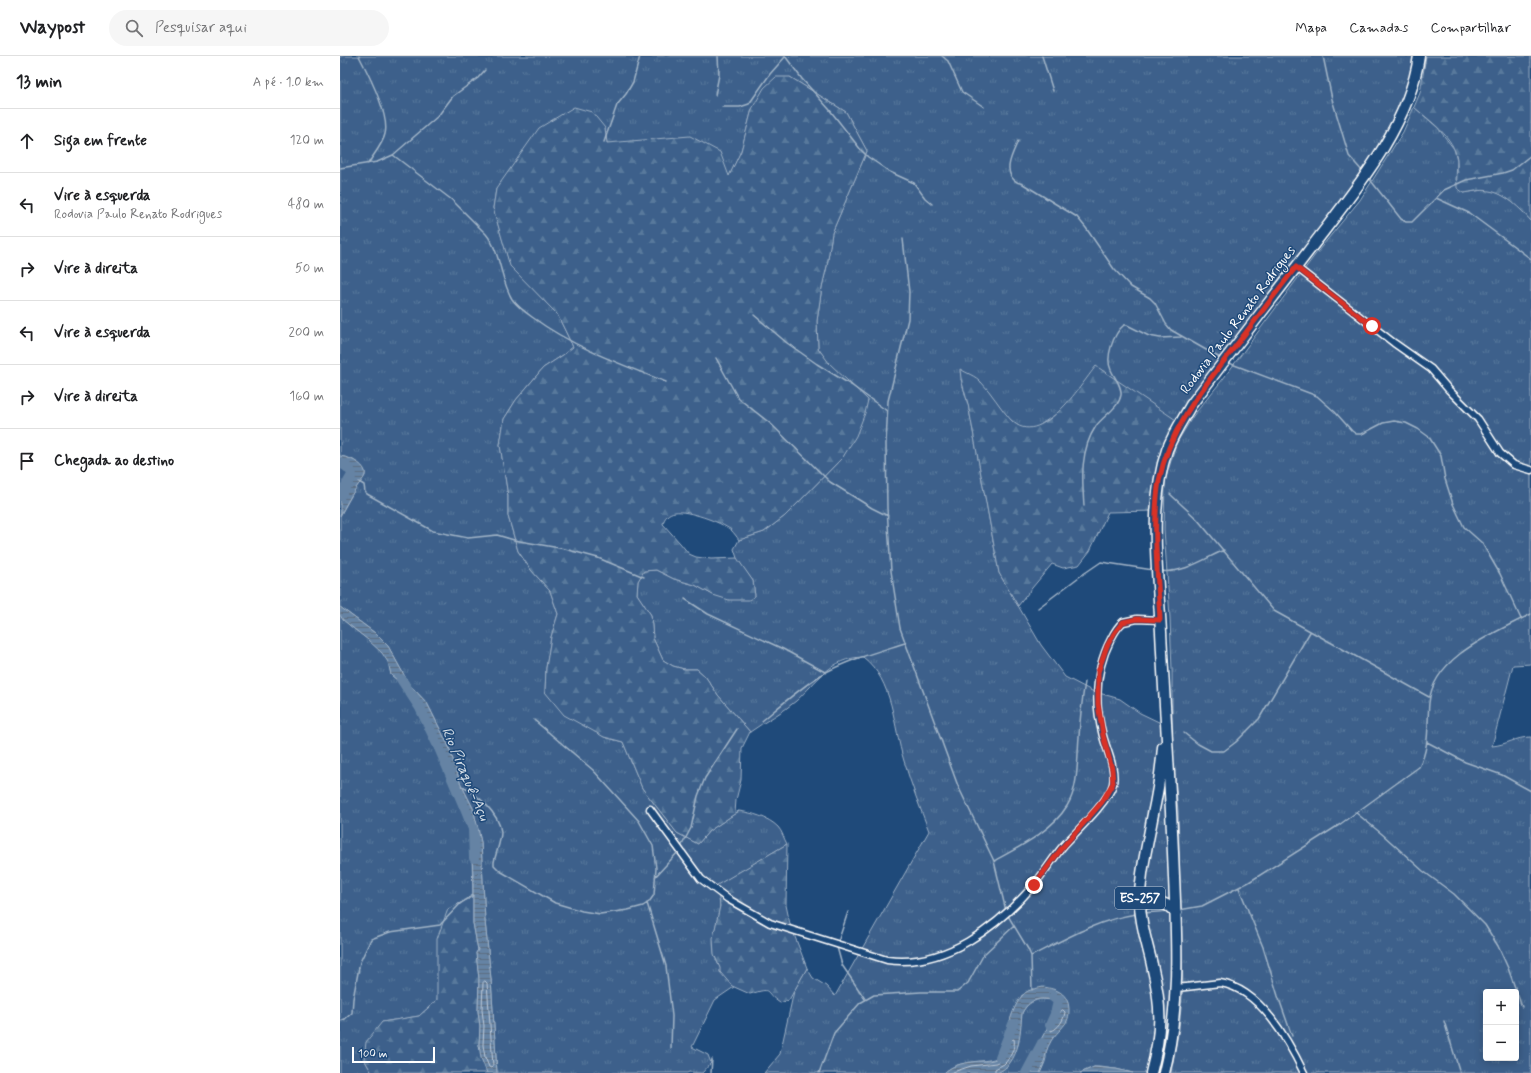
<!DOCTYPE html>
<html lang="pt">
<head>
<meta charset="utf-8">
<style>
  body { margin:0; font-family:Mynerve,sans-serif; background:#f6f6f6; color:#202124 }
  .controls { position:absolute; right:12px; bottom:12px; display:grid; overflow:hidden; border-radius:4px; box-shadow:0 2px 10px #0003 }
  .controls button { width:36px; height:36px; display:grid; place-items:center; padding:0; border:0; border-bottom:1px solid #e0e0e0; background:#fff; color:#202124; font:20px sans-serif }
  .scale { position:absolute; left:12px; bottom:10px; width:83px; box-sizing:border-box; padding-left:4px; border:2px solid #fff; border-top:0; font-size:11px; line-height:14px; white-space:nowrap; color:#fff; -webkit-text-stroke:3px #1f4a7a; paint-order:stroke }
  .stop { position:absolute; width:12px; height:12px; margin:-9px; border:3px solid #d93025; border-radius:50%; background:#fff }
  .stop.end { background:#d93025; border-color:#fff; box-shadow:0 1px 4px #0008 }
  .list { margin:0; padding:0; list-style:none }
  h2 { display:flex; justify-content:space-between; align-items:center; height:52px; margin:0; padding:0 16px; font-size:17px }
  h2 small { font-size:13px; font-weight:400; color:#757577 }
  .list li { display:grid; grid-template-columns:26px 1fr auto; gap:12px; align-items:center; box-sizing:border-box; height:64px; padding:0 16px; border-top:1px solid #e0e0e0 }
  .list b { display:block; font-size:15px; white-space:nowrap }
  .list p { margin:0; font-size:13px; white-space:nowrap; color:#757577 }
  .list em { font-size:13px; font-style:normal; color:#757577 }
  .icon { flex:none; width:22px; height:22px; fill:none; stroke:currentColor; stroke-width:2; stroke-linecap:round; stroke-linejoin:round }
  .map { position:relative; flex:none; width:1191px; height:1017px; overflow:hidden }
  header { display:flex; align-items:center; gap:24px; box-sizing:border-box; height:56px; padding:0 20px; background:#fff; border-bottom:1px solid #e0e0e0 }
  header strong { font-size:19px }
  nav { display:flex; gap:22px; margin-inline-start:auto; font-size:14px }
  .search { width:280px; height:36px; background:#f6f6f6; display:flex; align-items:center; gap:10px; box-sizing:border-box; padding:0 14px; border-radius:22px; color:#757577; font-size:15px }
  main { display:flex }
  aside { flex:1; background:#fff }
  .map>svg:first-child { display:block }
</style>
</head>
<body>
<header>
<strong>Waypost</strong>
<div class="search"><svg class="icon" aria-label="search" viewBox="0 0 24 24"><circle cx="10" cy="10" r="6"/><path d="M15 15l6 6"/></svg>Pesquisar aqui</div>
<nav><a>Mapa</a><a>Camadas</a><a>Compartilhar</a></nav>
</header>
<main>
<aside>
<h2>13 min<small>A pé · 1.0 km</small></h2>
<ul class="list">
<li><svg class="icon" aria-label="ahead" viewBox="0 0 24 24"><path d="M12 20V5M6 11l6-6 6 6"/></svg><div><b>Siga em frente</b></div><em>120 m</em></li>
<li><svg class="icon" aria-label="left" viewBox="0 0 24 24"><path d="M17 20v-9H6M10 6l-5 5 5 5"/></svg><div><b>Vire à esquerda</b><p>Rodovia Paulo Renato Rodrigues</p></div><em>480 m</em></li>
<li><svg class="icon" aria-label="right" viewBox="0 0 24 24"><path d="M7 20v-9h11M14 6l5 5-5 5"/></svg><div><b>Vire à direita</b></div><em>50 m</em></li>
<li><svg class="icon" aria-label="left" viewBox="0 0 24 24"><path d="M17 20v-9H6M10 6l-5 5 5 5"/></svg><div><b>Vire à esquerda</b></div><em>200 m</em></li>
<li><svg class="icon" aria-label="right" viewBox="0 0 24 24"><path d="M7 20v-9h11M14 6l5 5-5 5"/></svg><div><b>Vire à direita</b></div><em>160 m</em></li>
<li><svg class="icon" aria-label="arrive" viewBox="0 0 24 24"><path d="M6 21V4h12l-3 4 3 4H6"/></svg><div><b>Chegada ao destino</b></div></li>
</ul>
</aside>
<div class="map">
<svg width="1191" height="1017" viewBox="0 0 1191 1017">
  <defs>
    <pattern id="grass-tufts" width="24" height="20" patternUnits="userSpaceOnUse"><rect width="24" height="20" fill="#3c618b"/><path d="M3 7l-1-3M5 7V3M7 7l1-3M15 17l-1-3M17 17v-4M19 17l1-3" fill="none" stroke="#59799c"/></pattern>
    <pattern id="forest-firs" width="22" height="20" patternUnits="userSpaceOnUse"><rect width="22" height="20" fill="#3c618b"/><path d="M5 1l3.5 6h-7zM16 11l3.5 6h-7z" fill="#59799c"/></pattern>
    <pattern id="water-rules" width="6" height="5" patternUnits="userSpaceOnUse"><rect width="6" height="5" fill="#6583a4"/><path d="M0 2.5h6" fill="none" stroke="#5b6d81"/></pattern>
  </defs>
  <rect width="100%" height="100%" fill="#1f4a7a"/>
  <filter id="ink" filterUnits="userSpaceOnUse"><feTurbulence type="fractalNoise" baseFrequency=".025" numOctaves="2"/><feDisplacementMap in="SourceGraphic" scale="8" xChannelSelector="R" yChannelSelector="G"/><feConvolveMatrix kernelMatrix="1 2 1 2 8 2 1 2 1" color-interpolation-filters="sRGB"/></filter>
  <g filter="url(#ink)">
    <path fill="url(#grass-tufts)" stroke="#9eb0c5" fill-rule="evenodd" d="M 0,0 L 1077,0 L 1055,72 L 839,366 L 716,358 L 694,373 L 681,372 L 621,323 L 628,348 L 659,517 L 701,589 L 725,621 L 752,635 L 780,643 L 800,657 L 823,668 L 829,833 L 833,913 L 833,930 L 822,1017 L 793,1017 L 776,1013 L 759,1011 L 754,1011 L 740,1017 L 700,1017 C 702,1012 705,1008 706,1002 C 706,998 706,995 708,990 C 718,970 733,969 727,943 L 682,939 C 677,949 671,959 669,969 C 666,982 667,995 654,1003 C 637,1007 618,1004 604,1017 L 424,1017 L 440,998 L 454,935 L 467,912 L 473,922 L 486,930 L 495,940 L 589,775 C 580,752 571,728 564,705 C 553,670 554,625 523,601 C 490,602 478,625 456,645 C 442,657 425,665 410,676 L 378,639 L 365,620 L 357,613 L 344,613 L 333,610 L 323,604 L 313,582 L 311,559 L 297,538 L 298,525 L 303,515 L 316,514 L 334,523 L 355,529 L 373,539 L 415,540 L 413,525 L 398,505 L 394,493 L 399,484 L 424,476 L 445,460 L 503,401 L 528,344 L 488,307 L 478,292 L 477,265 L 482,231 L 487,210 L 492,177 L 527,95 L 506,56 L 450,21 L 412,53 L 401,95 L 389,121 L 267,87 L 265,72 L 156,133 L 153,152 L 170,209 L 217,258 L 233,291 L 223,299 L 203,312 L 176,344 L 164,363 L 160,389 L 168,440 L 168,460 L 178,495 L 191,514 L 210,535 L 218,558 L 211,581 L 206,612 L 205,636 L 264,681 L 283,686 L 302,732 L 337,777 L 358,788 L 369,775 L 399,755 C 412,757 428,761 438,771 C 442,775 444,783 447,788 L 378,829 C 388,861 359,883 383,916 C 386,921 390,927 394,931 L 375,944 L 352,991 L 368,999 L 371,1007 L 362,1017 L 349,1016 L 347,1017 L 157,1017 L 151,923 L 145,865 L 141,786 L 133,752 L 120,726 L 109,691 L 87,647 L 69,628 L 48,590 L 35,577 L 0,551 L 0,460 L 15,433 L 25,420 L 25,415 L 21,410 L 12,403 L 0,400 Z
      M 1074,51 L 1098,72 L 1114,93 L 1117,104 L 1116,124 L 1124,137 C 1131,136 1139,134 1146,134 C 1164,135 1181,153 1191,165 L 1191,608 L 1173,609 L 1152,690 C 1166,689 1176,681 1191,681 L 1191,1017 L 831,1017 L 839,973 L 843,931 L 838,755 L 832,690 L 832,614 L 830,562 L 824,473 L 825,425 L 836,388 L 853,360 L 883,323 L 978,195 L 1020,144 L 1063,76 ZM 1146,936 L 1176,936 L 1176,1002 L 1146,1002 Z
      M 0,406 C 8,407 13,412 15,419 L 0,440 Z
      M 0,559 C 11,576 43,588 49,607 C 50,611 50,615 51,619 L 69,634 L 89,668 L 108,708 L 112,723 L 129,757 L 129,768 L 133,787 L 132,800 L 133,841 L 108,853 L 97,944 L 79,960 L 42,966 L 24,1003 L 32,1017 L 0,1017 Z
      M 700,943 L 713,944 L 717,949 L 717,953 L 696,994 L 694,1006 L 683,1017 L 657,1017 L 668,1010 L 678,989 L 682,957 C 687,948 691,946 700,943 Z"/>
    <path fill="url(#forest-firs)" stroke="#9eb0c5" d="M 1086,0 L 1191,0 L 1191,165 C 1181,153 1165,137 1149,135 C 1141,133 1131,136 1124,137 L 1117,132 C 1116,122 1118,113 1117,103 C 1114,81 1090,65 1074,51 L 1080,37 Z
      M 436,21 L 450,21 L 506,56 L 527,95 L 492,177 L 487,210 L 482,231 L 477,265 L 478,292 L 489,307 L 528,344 L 525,357 L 516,380 L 503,401 L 445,460 L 424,476 L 399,484 C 397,481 394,477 391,474 C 381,466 347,454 335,456 C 328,457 324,462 323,468 L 340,487 L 349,498 L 356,501 L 371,503 L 397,502 L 413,525 L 415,540 L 409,544 L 389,544 L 373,539 L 355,529 L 334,523 L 316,514 L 304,515 L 298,525 L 297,538 L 311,559 L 313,582 L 323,604 L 333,610 L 344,613 L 357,613 L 365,620 L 378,639 L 410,676 L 402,692 L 401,724 L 396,744 L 395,757 L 399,755 L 369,775 L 358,788 L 337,777 L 302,732 L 283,686 L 264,681 L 224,659 L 205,636 L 206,612 L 211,581 L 218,558 L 210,535 L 191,514 L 178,495 L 168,460 L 168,440 L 160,389 L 164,363 L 176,344 L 203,312 L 223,299 L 233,291 L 217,258 L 170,210 L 153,152 L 156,133 L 199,72 L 234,51 L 252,56 L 265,72 L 267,87 L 350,80 L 380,96 L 389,120 L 401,95 L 412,53 L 424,32 Z
      M 756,310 L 839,366 L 815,455 L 768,456 L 750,495 L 739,509 L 723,512 L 712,508 L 692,532 L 678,550 L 659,517 L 628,348 L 621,323 L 620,313 C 626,317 636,320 641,326 C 652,337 660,352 671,364 C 700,394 740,330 756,310 Z
      M 447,788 L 446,849 L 450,868 L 467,912 L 449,944 L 440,947 C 422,935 434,931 410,938 L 392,930 L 380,916 L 380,912 L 374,898 L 373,882 L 380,850 L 377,829 Z
      M 133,841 L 133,867 L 138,894 L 136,897 L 139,923 L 138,955 L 140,970 L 139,989 L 147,1017 L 32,1017 L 24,1003 L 26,986 L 42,966 L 79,960 L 97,944 L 97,883 L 108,853 Z"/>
    <path fill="url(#water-rules)" stroke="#a3b5c8" d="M 0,400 C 8,401 27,408 25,419 C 24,424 18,428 16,432 C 10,441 5,450 0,460 L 0,440 L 15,419 C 13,412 8,407 0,406 Z
      M 0,551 L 35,577 L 48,590 L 69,628 L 87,647 L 109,691 L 120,726 L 133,752 L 141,786 L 145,865 L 151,923 L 157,1017 L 147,1017 L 141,1002 L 139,989 L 140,970 L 138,955 L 139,923 L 136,897 L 138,894 L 133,867 L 133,821 L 132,800 L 133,787 L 129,768 L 129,757 L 124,746 L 113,728 L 108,708 L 89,668 L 69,634 L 51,619 L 48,606 L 42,597 L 28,584 L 3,564 L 0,559 Z
      M 703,931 C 717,933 728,937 729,953 C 729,958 729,963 725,968 C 720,975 713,980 710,987 C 704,997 706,1006 700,1017 L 683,1017 L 694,1006 L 699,987 L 716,956 L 717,949 L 713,944 C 699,941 689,943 682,957 C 680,978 680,1007 657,1017 C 651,1017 613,1017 604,1017 C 611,1010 622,1007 632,1006 C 640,1004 652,1007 659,1001 C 667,992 667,980 669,969 C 671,959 678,940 688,935 C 693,933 698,932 703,931 Z
      M 754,1011 L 776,1013 L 793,1017 L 740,1017 Z"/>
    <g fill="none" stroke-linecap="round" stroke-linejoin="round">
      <path stroke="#c1cddb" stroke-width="1" d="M 145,925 L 147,927 L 153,1010 L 151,1012 L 149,1011 L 145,1001 L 143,989 L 144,970 L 142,954 L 143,927 Z
        M 723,954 L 725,956 C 724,964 718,973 711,975 L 711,973 L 721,955 Z
        M 610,1017 L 631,1010 L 656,1007 L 661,1004 L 665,999 L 671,984 L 674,983 C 676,990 670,1003 664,1008 C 661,1010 658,1011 655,1013 L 655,1017"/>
      <path stroke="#a3b5c8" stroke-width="1.5" d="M 19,0 C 28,17 50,60 45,78 C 43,88 33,99 28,108
        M 445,0 L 462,23 L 489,53 L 521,94 L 528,101 L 550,116 L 574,127 L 585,142 L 592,148
        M 602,0 L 608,5 L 622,36 L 644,51
        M 702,0 L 713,35
        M 983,0 L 992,43 L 1009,100 L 1023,116
        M 375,39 L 379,19 L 378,0
        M 382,51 L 400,51 L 409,48 L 430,18 L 445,1
        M 678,85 C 673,97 661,117 677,126 C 678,127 681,127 683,128 L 737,161 L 746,172 L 774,213 L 791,231 L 810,242 L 815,247 L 826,268 L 831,274 L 882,303
        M 264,86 L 277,49 L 286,38 L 293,26 L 300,0
        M 53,99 L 112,144 L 146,178 C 161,196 160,223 172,243 C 177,250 185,256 192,261 C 233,291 280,308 326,326
        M 0,112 L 37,106 L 53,99 L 98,60 L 113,40 L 138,22 L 145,14
        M 1028,121 L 1061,163 L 1066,166 L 1072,166 L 1104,134 L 1126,124 L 1163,117 L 1172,114 L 1191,99
        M 1096,142 L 1129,157 L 1191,203
        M 563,183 L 569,236 L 568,263 L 548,345 L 546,388 L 547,452 L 551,515 L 560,572 L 618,730 L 654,805 L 666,855
        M 414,259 L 447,287 L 477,308 L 511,329 L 547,355
        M 376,302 L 398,342 L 431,368 L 490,426 L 532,452 L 548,460
        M 889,307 L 977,340 L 995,356 L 1012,375 L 1016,378 L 1022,378 L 1043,367 L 1054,365 L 1066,367 L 1078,373 L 1089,381 L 1101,400 L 1105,423 L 1113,448 L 1124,471 L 1142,487 L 1160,518 L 1181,563
        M 19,426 L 24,429 L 25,436 L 27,438 L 93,475 L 128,482 L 157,479 L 174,484 L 225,493 L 258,502 L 304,521
        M 830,438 L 857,463 L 934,555 L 1089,641
        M 744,450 C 742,422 740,394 756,370 C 763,360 779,352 781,339 C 782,330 775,323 771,314 C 765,302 773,278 784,269 L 787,269 L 809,280 L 820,282 L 841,281
        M 820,515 C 843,518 864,503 884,494
        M 345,543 L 368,558 L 443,593 L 485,616
        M 698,552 L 739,521 L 761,506 L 813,514
        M 422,665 C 441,649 460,632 481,619 C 507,604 537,596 565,587
        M 844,677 L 858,688 L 871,695 L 884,695 L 896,686 L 919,663 L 970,576
        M 1087,686 L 1125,706 L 1162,719 L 1191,735
        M 121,730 C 137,738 159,757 161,776 C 161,785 156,797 154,806 L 154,809 L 160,815 L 215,847 L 242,855 L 260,858 L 288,854 L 303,850 L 309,846 L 314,839 L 316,812 L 313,790 L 299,765 L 253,714 L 194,664
        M 1015,756 L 1042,778 L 1083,815 L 1114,838 L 1145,869 L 1158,890 L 1168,912 L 1182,951
        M 341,791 L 351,772 L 358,740 L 365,722 L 397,673
        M 654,805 C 679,791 712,775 727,750 C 739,731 737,703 739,681 C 740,663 742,644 745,626
        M 315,821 L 338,796
        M 899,832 L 923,891 L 938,940 L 952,980
        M 307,847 L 326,910 L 332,960 L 331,992
        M 839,854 L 862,850 L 909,826 L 999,769 L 1079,711 C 1090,691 1087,669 1089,647 C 1093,600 1155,577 1191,558
        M 804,857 L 828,855
        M 667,858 L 688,893 L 691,900 L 692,934
        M 498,886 L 508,856
        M 497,891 L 502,909 L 525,943
        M 691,900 C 725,883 757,864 796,858
        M 0,965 L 5,963 L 12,957 L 13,943 L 20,906 L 31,883 L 50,876 L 100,869 L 120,848 L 133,839
        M 1104,965 L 1120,1017
        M 371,1017 L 372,1003
        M 479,1017 L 494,977 L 520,947 L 534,939 L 581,936 L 617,936 L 628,927 L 644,898 L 674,870"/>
      <path stroke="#6583a4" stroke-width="10" d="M 0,407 C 5,409 11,413 12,419 L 0,440
        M 61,623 L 80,652 L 99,692 L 125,753 L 133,773 L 134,802
        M 710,969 L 715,958 L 718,945 L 713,941
        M 660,1001 L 673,968
        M 686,1017 L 702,987"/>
      <defs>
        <path id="street" d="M 956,211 L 1054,287 L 1091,313 L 1109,334 L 1138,363 L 1160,397 L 1174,409 L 1191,414
          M 310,753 L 361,823 L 388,843 L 430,867 L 547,904 C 605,912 657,871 693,830 C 704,817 713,802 724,789 C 737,775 769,745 773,728 C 776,712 767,695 763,680 C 754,647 755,614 771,583 C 774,577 777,571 783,566 L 797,563 L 820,564
          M 837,932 L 880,927 C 920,933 948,984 964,1017"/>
        <path id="primary" d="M 800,850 C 814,841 825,845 836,857
          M 811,1017 C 822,975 822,951 812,909 C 808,890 801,871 800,850 C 799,821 807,792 812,763 C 817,740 821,716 823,691
          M 824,1017 C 840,952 837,887 834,821 C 831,739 825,658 821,576 C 818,518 808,450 827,394 C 833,378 843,363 851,349 C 889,298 928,248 967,197 C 1010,140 1069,73 1079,0"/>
      </defs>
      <use href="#street" stroke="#fff" stroke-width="9"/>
      <use href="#primary" stroke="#fff" stroke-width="13"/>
      <use href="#street" stroke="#1f4a7a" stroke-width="6"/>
      <use href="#primary" stroke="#1f4a7a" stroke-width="10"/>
    </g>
  </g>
  <g fill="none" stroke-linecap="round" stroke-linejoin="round" filter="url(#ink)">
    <path stroke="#d93025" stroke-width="5" d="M 694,829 L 721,793 L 762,746 L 773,727 L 772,713 L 763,679 L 758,648 L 758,616 L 767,590 L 775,576 L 783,566 L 797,563 L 820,564 C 818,521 812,467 819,425 C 829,373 862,333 894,292 C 915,265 935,238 956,211 L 1032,270"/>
  </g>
  <g text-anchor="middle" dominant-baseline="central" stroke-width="3" stroke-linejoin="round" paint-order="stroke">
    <rect fill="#1f4a7a" stroke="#bcc9d7" stroke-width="1" x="775" y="831" width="50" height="22" rx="3"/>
    <g font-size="13" font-weight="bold" fill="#fff">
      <text x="800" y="842">ES-257</text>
    </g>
    <g font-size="14" fill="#fff" stroke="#1f4a7a">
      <text transform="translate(898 264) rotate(-53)">Rodovia Paulo Renato Rodrigues</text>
    </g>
    <g font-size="15" font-style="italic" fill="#d8e0e8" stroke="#1f4a7a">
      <text transform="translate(125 718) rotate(67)">Rio Piraquê-Açu</text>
    </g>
  </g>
</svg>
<div class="controls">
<button>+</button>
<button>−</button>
</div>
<div class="scale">100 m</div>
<div class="stop" style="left:1032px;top:270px"></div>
<div class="stop end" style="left:694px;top:829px"></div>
</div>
</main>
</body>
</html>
